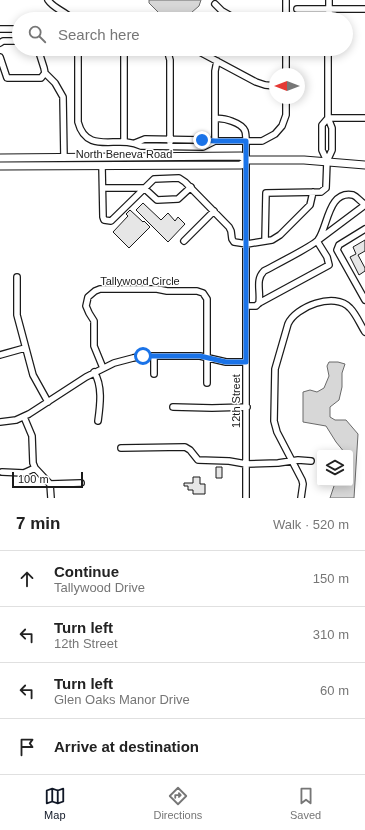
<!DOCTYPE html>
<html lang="en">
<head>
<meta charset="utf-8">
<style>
  body { margin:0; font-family:Helvetica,sans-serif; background:#f2f2f2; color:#222 }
  .controls { position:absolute; right:12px; bottom:12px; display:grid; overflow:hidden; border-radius:4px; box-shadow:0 2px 10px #0003 }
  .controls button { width:36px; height:36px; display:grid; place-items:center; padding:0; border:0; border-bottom:1px solid #e0e0e0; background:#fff; color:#222; font:20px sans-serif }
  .compass { position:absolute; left:269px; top:68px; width:36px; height:36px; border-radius:50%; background:#fff; box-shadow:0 2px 10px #0003; rotate:270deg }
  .scale { position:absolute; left:12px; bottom:10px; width:71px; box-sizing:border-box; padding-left:4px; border:2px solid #1a1a1a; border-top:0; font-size:11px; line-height:14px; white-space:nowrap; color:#1a1a1a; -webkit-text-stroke:3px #fff; paint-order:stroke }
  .stop { position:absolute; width:12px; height:12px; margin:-9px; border:3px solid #1a73e8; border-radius:50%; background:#fff }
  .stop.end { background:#1a73e8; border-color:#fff; box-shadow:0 1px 4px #0008 }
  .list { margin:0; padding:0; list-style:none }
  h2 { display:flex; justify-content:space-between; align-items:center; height:52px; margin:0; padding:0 16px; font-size:17px }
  h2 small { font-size:13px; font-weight:400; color:#767676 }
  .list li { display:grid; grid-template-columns:26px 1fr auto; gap:12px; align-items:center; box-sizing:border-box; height:56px; padding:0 16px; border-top:1px solid #e0e0e0 }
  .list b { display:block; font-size:15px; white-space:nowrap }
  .list p { margin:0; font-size:13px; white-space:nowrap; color:#767676 }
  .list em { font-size:13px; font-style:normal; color:#767676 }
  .icon { flex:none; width:22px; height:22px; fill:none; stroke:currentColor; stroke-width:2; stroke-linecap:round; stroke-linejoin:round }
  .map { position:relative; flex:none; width:365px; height:498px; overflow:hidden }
  .search { position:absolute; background:#fff; box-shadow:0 2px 10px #0003; left:12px; right:12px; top:12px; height:44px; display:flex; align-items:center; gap:10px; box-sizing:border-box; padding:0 14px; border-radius:22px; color:#767676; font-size:15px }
  .sheet { height:276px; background:#fff }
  nav { display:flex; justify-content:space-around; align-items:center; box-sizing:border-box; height:56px; border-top:1px solid #e0e0e0; background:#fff; font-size:11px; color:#767676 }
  nav a { display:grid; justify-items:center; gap:2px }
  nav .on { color:#111827 }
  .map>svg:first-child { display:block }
</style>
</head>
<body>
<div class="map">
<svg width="365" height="498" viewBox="0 0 365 498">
  <rect width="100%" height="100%" fill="#fff"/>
  <path fill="#d7d7d7" stroke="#6a6a6a" d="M 149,0 L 201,0 L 199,6 L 184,19 L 164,18 L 149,3 Z
    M 329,362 L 338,362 L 345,364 L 342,373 L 342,387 L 339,400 L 330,407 L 330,417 L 335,420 L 346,420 L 358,434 L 354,498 L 330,498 L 335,483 L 350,483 L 350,453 L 345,453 L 336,442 L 326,426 L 303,422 L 303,392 L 310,390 L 317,392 L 324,388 L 329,376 L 327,366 Z"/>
  <path fill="#e6e6e6" stroke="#1a1a1a" d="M 143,203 L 161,220 L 168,213 L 175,221 L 178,217 L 185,224 L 168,242 L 136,210 Z
    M 130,210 L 143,222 L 144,221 L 150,227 L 129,248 L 113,232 L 128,216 L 126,214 Z
    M 365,240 L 365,251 L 358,255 L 365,268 L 365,271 L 359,275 L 350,257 L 356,254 L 353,247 Z
    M 216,467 L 222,467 L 222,478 L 216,478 Z
    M 193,477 L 200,477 L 200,484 L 205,484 L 205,494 L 193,494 L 193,490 L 188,490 L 188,486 L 184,486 L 184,483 L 193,483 Z"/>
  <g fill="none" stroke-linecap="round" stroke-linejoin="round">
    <defs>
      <path id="minor" d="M 48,0 C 54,9 65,11 72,19
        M 215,4 L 222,11 L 236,19
        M 297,9 L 365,9
        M 286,19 L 286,0
        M 329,19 L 329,0
        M 0,29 L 19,29
        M 0,43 L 3,41 L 19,41
        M 78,49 L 78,122 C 87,156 118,134 141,146 L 203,147 L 215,141
        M 123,49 L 124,55 L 124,142
        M 167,49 L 170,60 L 170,142
        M 198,51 L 256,82 L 265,85 L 275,86
        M 0,57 L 7,78 L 41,78 L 45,73 L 44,68 L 38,49
        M 45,73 L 55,83 L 63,97 L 64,158
        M 286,74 L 286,49
        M 328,118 L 365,118
        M 215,119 C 223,117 242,123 245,131 C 246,134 246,138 246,141 L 246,498
        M 215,141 L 215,71 L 217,61
        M 135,143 L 145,139 L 203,140 L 215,141 L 262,141 L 275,134 L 282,126 L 286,115 L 286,98
        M 327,161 L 322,150 L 322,125 L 328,118
        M 102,166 L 103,217 L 104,220 L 111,221 L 154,179 L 179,178 L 185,182 L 229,227 L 231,231 L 232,239 L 234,242 L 247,244 L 272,240 L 280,235 L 310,205 L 313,192
        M 103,188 L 144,188 L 157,200 L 178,199 L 191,187
        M 365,229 L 339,245 L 337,250 L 365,300
        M 184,241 L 214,211
        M 265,241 L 266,193 L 321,192 L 326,188 L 327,161 L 332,150 L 332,128 L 328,118 L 328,49
        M 17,277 L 17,315 L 33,375 L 48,402
        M 259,303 C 261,291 255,280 264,271 C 273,266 313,246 318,240 C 328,227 328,190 353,195 C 358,197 360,202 365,204
        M 247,306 L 256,306 L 259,303 L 329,265 L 327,257 L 317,241 L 365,205
        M 0,355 L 25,348
        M 103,368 L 94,346 L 94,321 L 89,313 L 86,306 L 88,297 L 95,291 L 100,289 L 157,289 L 167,291 L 197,291 L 203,293 L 207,299 L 207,383
        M 94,372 C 103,386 100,406 98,421
        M 154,374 L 154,356
        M 173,407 L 212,408 L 247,407
        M 24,417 L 32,436 L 33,463 L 35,468 L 50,484 L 51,498
        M 0,422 L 16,420 L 29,414 L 86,377 L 114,363 L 133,358 L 143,356 L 200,356 L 226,362 L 246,362
        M 121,448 L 185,447 L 190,450 L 198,460 L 229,461 L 246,464 L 278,463 L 298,460 L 311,461
        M 2,472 L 24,473 L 35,468
        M 50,484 L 81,483
        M 301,498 L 303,484 L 302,480 L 277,432 L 274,421 L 275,369 L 288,324 C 295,307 335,291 350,308 C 356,314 360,324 365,332"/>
      <path id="major" d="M 0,158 L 241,156 L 246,160 L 304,160 L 365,165
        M 0,166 L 241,165 L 246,160"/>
    </defs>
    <use href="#minor" stroke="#1a1a1a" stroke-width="8"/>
    <use href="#major" stroke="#1a1a1a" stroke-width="9"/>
    <use href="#minor" stroke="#fff" stroke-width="5.5"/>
    <use href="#major" stroke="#fff" stroke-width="7"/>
  </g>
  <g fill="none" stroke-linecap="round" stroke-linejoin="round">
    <path stroke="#1a73e8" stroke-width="5" d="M 143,356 L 200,356 L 226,362 L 246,362 L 246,141 L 215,141 L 202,140"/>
  </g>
  <g text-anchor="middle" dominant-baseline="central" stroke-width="3" stroke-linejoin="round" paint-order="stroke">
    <g font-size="11" fill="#1a1a1a" stroke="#fff">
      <text x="124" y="154">North Beneva Road</text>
      <text x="140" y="281">Tallywood Circle</text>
      <text transform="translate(236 401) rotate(-90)">12th Street</text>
    </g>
  </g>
</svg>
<div class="controls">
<button><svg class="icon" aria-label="layers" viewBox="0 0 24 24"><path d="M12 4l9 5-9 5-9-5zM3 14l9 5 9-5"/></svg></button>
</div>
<svg class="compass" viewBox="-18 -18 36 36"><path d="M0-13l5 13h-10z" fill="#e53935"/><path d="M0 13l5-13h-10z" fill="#767676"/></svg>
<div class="scale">100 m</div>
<div class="stop" style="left:143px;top:356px"></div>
<div class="stop end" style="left:202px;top:140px"></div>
<div class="search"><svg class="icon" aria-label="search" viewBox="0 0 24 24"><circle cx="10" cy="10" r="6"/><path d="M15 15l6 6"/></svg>Search here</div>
</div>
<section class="sheet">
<h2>7 min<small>Walk · 520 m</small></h2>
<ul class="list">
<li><svg class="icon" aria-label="ahead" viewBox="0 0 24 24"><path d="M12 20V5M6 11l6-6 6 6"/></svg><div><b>Continue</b><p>Tallywood Drive</p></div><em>150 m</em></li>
<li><svg class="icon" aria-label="left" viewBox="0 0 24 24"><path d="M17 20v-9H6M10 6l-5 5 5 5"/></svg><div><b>Turn left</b><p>12th Street</p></div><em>310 m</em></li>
<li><svg class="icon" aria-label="left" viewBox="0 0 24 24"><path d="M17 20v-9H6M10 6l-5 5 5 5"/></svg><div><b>Turn left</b><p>Glen Oaks Manor Drive</p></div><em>60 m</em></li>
<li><svg class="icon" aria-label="arrive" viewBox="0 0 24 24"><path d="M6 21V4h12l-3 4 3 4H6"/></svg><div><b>Arrive at destination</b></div></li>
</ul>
</section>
<nav>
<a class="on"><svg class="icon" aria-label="map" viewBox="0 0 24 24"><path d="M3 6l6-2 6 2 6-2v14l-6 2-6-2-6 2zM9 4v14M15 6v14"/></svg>Map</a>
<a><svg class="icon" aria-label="directions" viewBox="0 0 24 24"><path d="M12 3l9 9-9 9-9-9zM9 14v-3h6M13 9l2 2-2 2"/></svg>Directions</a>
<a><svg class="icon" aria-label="saved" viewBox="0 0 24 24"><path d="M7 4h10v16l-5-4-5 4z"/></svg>Saved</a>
</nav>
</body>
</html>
